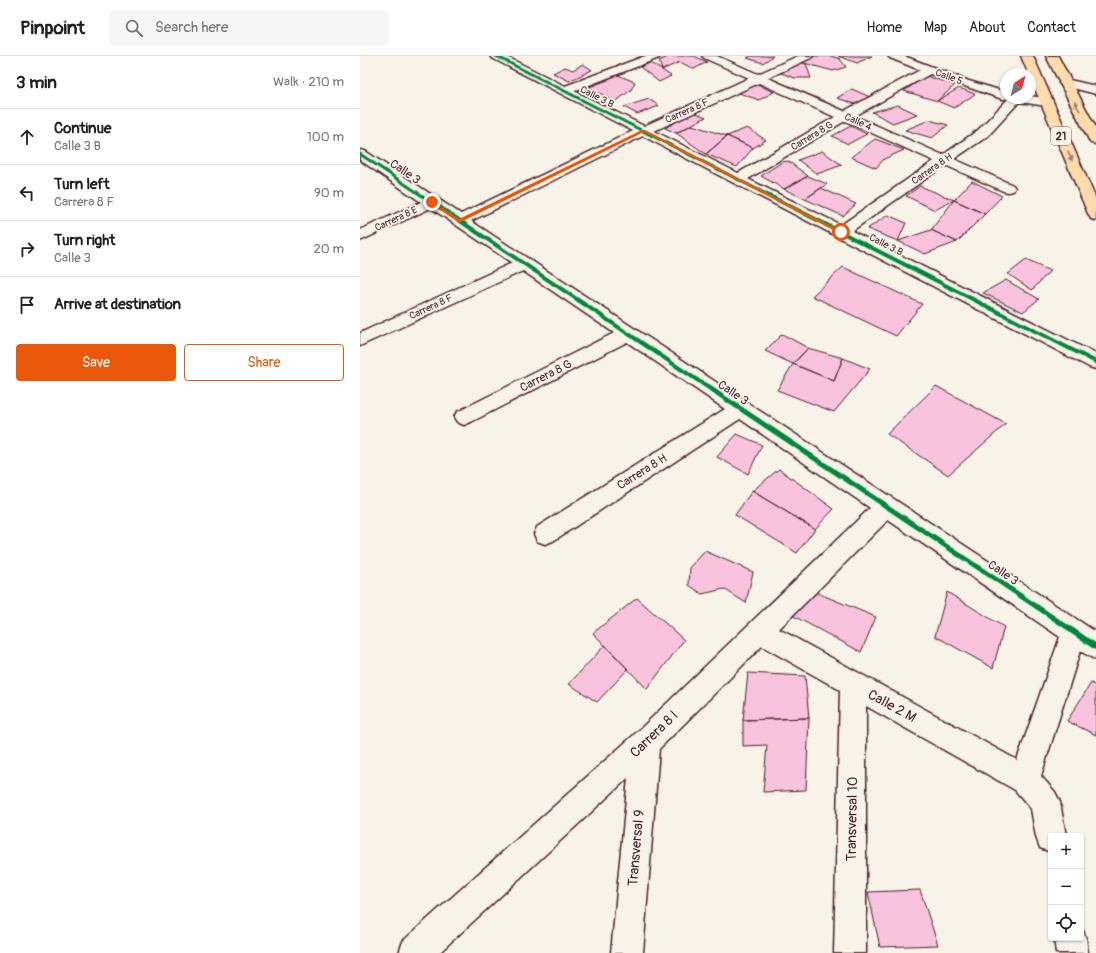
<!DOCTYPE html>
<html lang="en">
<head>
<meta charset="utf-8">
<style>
  body { margin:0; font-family:Pangolin,sans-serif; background:#f6f6f6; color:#222 }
  .controls { position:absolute; right:12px; bottom:12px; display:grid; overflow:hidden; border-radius:4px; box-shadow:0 1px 3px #0004 }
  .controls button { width:36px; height:36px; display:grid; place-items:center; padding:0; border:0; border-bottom:1px solid #e0e0e0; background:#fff; color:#222; font:20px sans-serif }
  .compass { position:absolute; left:640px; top:12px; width:36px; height:36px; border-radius:50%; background:#fff; box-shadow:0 1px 3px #0004; rotate:36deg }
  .stop { position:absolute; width:12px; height:12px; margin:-9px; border:3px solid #ea580c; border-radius:50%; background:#fff }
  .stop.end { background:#ea580c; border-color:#fff; box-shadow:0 1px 4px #0008 }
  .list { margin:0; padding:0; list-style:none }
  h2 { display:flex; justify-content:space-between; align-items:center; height:52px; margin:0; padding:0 16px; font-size:17px }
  h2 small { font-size:13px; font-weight:400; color:#767676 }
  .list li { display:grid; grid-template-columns:26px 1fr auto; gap:12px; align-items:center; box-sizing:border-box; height:56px; padding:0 16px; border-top:1px solid #e0e0e0 }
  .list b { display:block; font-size:15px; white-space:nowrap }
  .list p { margin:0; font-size:13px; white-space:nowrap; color:#767676 }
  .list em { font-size:13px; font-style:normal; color:#767676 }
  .actions { display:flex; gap:8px; padding:12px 16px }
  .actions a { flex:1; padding:9px 0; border:1px solid #ea580c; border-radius:4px; text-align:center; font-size:14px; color:#ea580c }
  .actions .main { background:#ea580c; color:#fff }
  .icon { flex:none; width:22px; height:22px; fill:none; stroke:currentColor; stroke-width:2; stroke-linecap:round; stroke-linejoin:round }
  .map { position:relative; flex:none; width:736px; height:897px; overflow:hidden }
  header { display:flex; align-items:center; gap:24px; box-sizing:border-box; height:56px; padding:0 20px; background:#fff; border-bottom:1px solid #e0e0e0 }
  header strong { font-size:19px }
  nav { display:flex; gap:22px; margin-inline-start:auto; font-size:14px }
  .search { width:280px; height:36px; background:#f6f6f6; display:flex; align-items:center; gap:10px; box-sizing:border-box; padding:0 14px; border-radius:4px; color:#767676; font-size:15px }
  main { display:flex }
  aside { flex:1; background:#fff }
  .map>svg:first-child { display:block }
</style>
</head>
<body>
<header>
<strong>Pinpoint</strong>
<div class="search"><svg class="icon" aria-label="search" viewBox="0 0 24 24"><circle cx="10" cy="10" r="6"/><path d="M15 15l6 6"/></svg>Search here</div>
<nav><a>Home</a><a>Map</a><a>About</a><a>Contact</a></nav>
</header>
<main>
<aside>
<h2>3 min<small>Walk · 210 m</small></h2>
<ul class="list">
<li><svg class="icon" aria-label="ahead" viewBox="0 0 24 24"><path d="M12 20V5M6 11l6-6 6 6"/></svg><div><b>Continue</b><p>Calle 3 B</p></div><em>100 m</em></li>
<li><svg class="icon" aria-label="left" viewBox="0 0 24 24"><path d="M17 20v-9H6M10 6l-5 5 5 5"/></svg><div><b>Turn left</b><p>Carrera 8 F</p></div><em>90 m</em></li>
<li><svg class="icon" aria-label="right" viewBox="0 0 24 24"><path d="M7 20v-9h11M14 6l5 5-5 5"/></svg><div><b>Turn right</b><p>Calle 3</p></div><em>20 m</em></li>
<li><svg class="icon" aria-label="arrive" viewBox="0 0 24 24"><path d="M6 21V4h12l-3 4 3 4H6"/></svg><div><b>Arrive at destination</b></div></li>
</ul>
<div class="actions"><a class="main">Save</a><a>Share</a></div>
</aside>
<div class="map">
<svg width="736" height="897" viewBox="0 0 736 897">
  <rect width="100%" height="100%" fill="#f7f3e8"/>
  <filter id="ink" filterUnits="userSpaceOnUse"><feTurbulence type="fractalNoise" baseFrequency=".025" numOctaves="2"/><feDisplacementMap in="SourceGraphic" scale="8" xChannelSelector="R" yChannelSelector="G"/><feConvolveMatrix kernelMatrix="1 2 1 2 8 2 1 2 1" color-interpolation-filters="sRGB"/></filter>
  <g filter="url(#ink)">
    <path fill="#f9c3dd" stroke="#4a1f2b" d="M 310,0 L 334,0 L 347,6 L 334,13 L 320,6 L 302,14 L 299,5 Z
      M 390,0 L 413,0 L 403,7 L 387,2 Z
      M 452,0 L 471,0 L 480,3 L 486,11 L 473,15 L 440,6 Z
      M 478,0 L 512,0 L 497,7 Z
      M 440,6 L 446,8 L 451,22 L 435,22 L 421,17 Z
      M 290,7 L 302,14 L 311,20 L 299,26 L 280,11 Z
      M 223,8 L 232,14 L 209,25 L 193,17 L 205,11 L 213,14 Z
      M 253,17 L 275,26 L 271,34 L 255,46 L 229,31 L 248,24 Z
      M 566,20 L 595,29 L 577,45 L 544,35 Z
      M 396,27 L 403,31 L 414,36 L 399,44 L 379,37 Z
      M 599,32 L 615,38 L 594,52 L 577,45 Z
      M 492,33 L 510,41 L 498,49 L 477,42 Z
      M 289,43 L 299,50 L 277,58 L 264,51 Z
      M 538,49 L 557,58 L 533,67 L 512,56 Z
      M 333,56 L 346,61 L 316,77 L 305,72 Z
      M 569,64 L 588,69 L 572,82 L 545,74 Z
      M 332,69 L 367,80 L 346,98 L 316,77 Z
      M 491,70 L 507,78 L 488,88 L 472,80 Z
      M 387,72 L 406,84 L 393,92 L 367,80 Z
      M 367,80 L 393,92 L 377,111 L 346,98 Z
      M 515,83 L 544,94 L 524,103 L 516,112 L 491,101 Z
      M 462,95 L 482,109 L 457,118 L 438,104 Z
      M 428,105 L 448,120 L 424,133 L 401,120 L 422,106 Z
      M 448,120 L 467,128 L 445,143 L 424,133 Z
      M 612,125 L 642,140 L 625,158 L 594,144 Z
      M 560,130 L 594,144 L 575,154 L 546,140 Z
      M 461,132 L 496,148 L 483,160 L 445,143 Z
      M 594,144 L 625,158 L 597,186 L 571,174 Z
      M 528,159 L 546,167 L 538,185 L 507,173 Z
      M 571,174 L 597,186 L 565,198 L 538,185 Z
      M 666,204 L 690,215 L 672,234 L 648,218 Z
      M 483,211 L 562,248 L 536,280 L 452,240 Z
      M 646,224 L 679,243 L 663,256 L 623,237 Z
      M 422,278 L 448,292 L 433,308 L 405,295 Z
      M 448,292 L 483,302 L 474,325 L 433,308 Z
      M 483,302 L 510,313 L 474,356 L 417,334 L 433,308 L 474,325 Z
      M 576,330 L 646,368 L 588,419 L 527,378 Z
      M 377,378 L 402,389 L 388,418 L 357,401 Z
      M 419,413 L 474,453 L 455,473 L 392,435 Z
      M 392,435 L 455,473 L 437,497 L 375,459 Z
      M 345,495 L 393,516 L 386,547 L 364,533 L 342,538 L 329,529 L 330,512 Z
      M 445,532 L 516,561 L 501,596 L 428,557 Z
      M 587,536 L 644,571 L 633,612 L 575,580 Z
      M 277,542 L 324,584 L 287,633 L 233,577 Z
      M 245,589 L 268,613 L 237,646 L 209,628 Z
      M 388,617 L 445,620 L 449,662 L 383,664 Z
      M 731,627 L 736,630 L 736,679 L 707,665 Z
      M 449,662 L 446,734 L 403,736 L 407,689 L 383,690 L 383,664 Z
      M 560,834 L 578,889 L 520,891 L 508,836 Z"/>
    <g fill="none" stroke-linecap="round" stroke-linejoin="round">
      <defs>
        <path id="minor" d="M 130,0 L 145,0 L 205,30 L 285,0 L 301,0 L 299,2 L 214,35 L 284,70 L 389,22 L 344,2 L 342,0 L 357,0 L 398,18 L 438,0 L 453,0 L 451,2 L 408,22 L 484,55 L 560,14 L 530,2 L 528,0 L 544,0 L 609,25 L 646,36 L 646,42 L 670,42 L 670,40 L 691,43 L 693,46 L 691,49 L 687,50 L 659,46 L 628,80 L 594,103 L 653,129 L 655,132 L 653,135 L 648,136 L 643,135 L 585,109 L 492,175 L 736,298 L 736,313 L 729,311 L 283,80 L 111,165 L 736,576 L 736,604 L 720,595 L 681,720 L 695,736 L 700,746 L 706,780 L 691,780 L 691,796 L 680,792 L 676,781 L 671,753 L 655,734 L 506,650 L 506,897 L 474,897 L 480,634 L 402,590 L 299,693 L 283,897 L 251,897 L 268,722 L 79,897 L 39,897 L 43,885 L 276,677 L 510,452 L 380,363 L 193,485 L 185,488 L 177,485 L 174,478 L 177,471 L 365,353 L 267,286 L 111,366 L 104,369 L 97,366 L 94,361 L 97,356 L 254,277 L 163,215 L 0,290 L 0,277 L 152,207 L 71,152 L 0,185 L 0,174 L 61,146 L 0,104 L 0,94 L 5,95 L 101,158 L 273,75 L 132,2 ZM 570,18 L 642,43 L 648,43 L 618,74 L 583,99 L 495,60 ZM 399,27 L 475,61 L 378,117 L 294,75 ZM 485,65 L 574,105 L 481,169 L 388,123 ZM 528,464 L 700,581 L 657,704 L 419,573 Z
          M 705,23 L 736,30 L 736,38 L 701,29 L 699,27 L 701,25 Z
          M 721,870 L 726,882 L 728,897 L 696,897 L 694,882 L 721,882 Z"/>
        <path id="major" d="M 661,0 L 673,0 L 736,143 L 736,164 L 731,163 L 729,160 Z
          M 686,0 L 698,0 L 736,72 L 736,88 L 731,87 L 729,84 Z"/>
      </defs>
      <use href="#minor" stroke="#4a1f2b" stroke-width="3"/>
      <use href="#major" stroke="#4a1f2b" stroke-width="3"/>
      <use href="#minor" fill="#f7f3e8" fill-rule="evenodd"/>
      <use href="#major" fill="#fcdcac" fill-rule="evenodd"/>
      <defs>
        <path id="cycleway-far3" d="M 136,0 L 416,143
          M 0,98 L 67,143"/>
        <path id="cycleway-far2" d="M 66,142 L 346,330
          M 414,142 L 736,306"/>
        <path id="cycleway-far1" d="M 345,329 L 713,575"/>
        <path id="cycleway" d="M 711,574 L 736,591"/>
      </defs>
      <use href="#cycleway-far3" stroke="#f7f3e8" stroke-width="4.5"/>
      <use href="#cycleway-far2" stroke="#f7f3e8" stroke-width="6"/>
      <use href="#cycleway-far1" stroke="#f7f3e8" stroke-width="8"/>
      <use href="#cycleway" stroke="#f7f3e8" stroke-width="9"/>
      <use href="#cycleway-far3" stroke="#00873e" stroke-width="3"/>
      <use href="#cycleway-far2" stroke="#00873e" stroke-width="4"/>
      <use href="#cycleway-far1" stroke="#00873e" stroke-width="5"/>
      <use href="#cycleway" stroke="#00873e" stroke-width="6"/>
    </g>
    <defs><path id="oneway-solid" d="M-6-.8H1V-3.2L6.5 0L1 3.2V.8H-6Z"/></defs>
    <g fill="#a37e6c">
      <use href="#oneway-solid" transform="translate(717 50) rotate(-118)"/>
      <use href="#oneway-solid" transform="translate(710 100) rotate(67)"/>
    </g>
  </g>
  <path fill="#ea580c" d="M 282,74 L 285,74 L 483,176 L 479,177 L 284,76 L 101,166 L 98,166 L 69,146 L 73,145 L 99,163 Z"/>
  <g text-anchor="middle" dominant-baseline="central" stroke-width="3.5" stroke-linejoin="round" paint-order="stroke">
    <g font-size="10" fill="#4a1f2b" stroke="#f7f3e8">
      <text transform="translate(589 21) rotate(20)">Calle 5</text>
      <text transform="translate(237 41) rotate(27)">Calle 3 B</text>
      <text transform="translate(327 55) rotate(-24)">Carrera 8 F</text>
      <text transform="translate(498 66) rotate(24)">Calle 4</text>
      <text transform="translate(452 80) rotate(-31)">Carrera 8 G</text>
      <text transform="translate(572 113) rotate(-35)">Carrera 8 H</text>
      <text transform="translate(36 163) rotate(-25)">Carrera 8 E</text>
      <text transform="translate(526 189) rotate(27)">Calle 3 B</text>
      <text transform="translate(71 251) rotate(-25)">Carrera 8 F</text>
    </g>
    <rect fill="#f7f3e8" stroke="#7e5f64" stroke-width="1" x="691" y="71" width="20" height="18" rx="3"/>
    <g font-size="11" font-weight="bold" fill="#4a1f2b">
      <text x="701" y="80">21</text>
    </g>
    <g font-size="12" fill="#4a1f2b" stroke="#f7f3e8">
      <text transform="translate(45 116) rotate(34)">Calle 3</text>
      <text transform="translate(186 320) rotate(-27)">Carrera 8 G</text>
      <text transform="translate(373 337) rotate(34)">Calle 3</text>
      <text transform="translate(282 416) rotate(-32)">Carrera 8 H</text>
      <text transform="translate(643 517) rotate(34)">Calle 3</text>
    </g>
    <g font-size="14" fill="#4a1f2b" stroke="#f7f3e8">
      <text transform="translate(532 650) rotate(29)">Calle 2 M</text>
      <text transform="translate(294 678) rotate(-44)">Carrera 8 I</text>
      <text transform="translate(492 763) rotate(-89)">Transversal 10</text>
      <text transform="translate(276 792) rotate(-85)">Transversal 9</text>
    </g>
  </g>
</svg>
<div class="controls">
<button>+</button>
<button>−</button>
<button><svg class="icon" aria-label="locate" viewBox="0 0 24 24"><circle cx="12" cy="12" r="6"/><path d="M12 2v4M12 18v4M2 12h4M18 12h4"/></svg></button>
</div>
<svg class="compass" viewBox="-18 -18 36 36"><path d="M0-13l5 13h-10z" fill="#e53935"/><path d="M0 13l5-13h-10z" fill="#767676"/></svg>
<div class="stop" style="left:481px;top:176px"></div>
<div class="stop end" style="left:72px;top:146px"></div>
</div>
</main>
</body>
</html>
